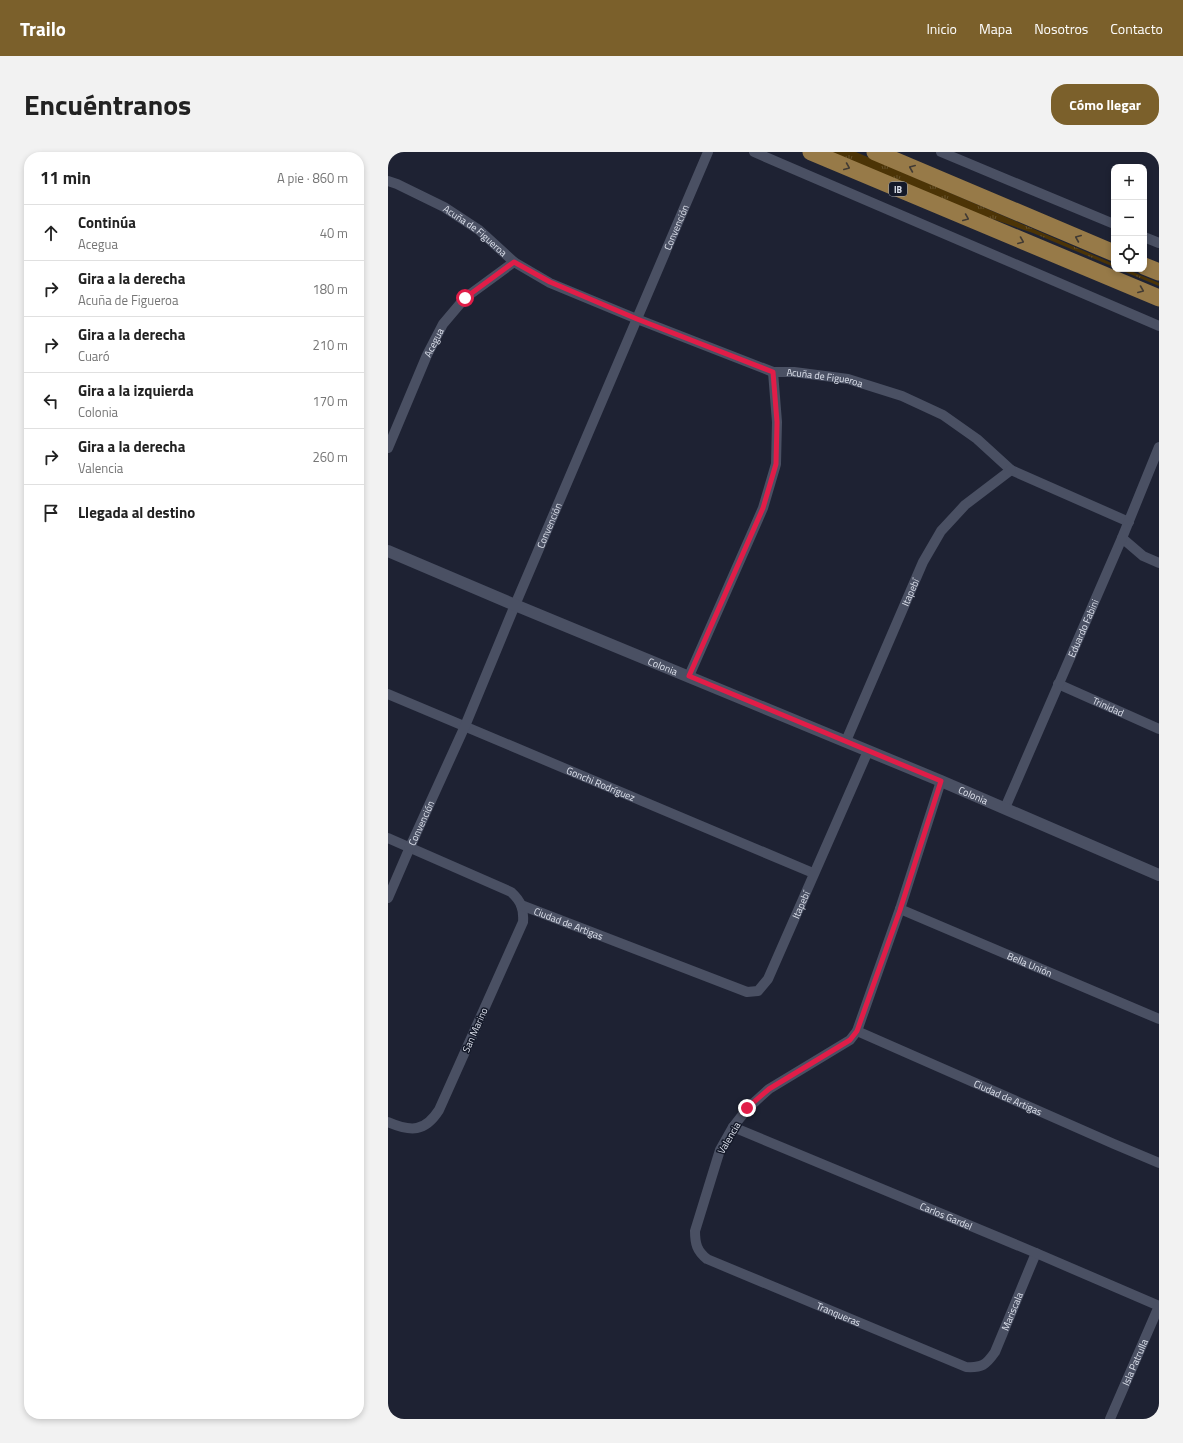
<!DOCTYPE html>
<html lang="es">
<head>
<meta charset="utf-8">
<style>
  body { margin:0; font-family:"Titillium Web",sans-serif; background:#f2f2f2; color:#222 }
  .controls { position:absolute; right:12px; top:12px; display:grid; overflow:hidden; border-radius:8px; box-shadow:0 2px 6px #0003 }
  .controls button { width:36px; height:36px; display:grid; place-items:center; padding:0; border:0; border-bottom:1px solid #e0e0e0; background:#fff; color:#222; font:20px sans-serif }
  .stop { position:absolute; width:12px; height:12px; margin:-9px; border:3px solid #e11d48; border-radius:50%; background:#fff }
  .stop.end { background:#e11d48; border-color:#fff; box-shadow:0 1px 4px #0008 }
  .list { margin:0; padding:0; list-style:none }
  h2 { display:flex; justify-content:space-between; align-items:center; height:52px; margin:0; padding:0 16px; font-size:17px }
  h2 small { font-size:13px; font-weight:400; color:#767676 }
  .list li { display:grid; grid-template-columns:26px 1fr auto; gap:12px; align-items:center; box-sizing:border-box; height:56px; padding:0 16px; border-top:1px solid #e0e0e0 }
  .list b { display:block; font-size:15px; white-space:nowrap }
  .list p { margin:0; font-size:13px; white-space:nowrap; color:#767676 }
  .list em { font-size:13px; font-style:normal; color:#767676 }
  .icon { flex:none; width:22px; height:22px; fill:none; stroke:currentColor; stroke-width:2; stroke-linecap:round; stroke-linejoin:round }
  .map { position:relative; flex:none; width:771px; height:1267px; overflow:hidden; border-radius:16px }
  header { display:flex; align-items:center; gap:24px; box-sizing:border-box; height:56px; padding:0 20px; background:#7b602b; color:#fff }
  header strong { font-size:19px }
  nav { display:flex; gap:22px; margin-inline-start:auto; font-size:14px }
  .intro { display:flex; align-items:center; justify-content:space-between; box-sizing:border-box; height:96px; padding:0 24px }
  h1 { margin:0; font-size:28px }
  .button { padding:10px 18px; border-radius:16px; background:#7b602b; color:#fff; font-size:14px; font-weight:700 }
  main { display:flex; gap:24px; padding:0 24px }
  aside { flex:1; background:#fff; border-radius:16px; box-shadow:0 2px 6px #0003 }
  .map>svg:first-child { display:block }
</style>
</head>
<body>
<header>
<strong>Trailo</strong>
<nav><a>Inicio</a><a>Mapa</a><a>Nosotros</a><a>Contacto</a></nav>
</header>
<div class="intro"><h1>Encuéntranos</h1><a class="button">Cómo llegar</a></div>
<main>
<aside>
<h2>11 min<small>A pie · 860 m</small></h2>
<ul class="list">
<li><svg class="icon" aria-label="ahead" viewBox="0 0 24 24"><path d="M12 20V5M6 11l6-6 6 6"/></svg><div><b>Continúa</b><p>Acegua</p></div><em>40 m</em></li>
<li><svg class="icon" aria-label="right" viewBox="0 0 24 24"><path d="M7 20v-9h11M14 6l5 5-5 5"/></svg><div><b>Gira a la derecha</b><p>Acuña de Figueroa</p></div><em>180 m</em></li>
<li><svg class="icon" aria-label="right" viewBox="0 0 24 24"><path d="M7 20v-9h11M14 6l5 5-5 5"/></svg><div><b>Gira a la derecha</b><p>Cuaró</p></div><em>210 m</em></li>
<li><svg class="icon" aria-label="left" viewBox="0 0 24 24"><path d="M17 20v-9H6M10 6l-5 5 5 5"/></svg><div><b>Gira a la izquierda</b><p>Colonia</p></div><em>170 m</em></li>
<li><svg class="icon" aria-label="right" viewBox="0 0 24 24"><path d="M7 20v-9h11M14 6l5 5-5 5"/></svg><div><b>Gira a la derecha</b><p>Valencia</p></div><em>260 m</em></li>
<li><svg class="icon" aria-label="arrive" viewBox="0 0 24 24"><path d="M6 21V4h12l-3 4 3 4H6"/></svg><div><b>Llegada al destino</b></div></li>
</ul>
</aside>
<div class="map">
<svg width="771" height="1267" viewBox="0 0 771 1267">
  <defs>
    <pattern id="grass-tufts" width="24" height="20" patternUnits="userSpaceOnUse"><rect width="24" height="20" fill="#4c3406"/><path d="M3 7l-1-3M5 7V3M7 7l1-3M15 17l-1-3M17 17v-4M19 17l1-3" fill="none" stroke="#65512b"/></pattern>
  </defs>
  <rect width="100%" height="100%" fill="#1e2233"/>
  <path fill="url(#grass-tufts)" d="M 438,0 L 468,0 L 726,112 L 726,115 L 645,81 L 558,51 Z
    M 730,117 L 738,117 L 771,131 L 771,134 Z"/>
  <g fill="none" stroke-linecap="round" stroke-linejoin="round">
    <g stroke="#4a5063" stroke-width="10">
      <path d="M 366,0 L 771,174"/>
      <path d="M 553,0 L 726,72"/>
      <path id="s1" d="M 0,29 L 9,32 L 56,55 L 91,78 L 126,110 L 162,131 L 249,167 L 385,220 L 406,220 L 460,227 L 514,244 L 555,263 L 589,287 L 623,318 L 741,370"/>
      <path d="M 756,85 L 771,91"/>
      <path id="s2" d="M 0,296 L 39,203 L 55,172 L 77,146 L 126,110"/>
      <path d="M 734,386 L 755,404 L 771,411"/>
      <path d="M 301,524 L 375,356 L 388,312 L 389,270 L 385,220"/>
      <path id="s3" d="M 670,532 L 771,577"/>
      <path id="s4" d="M 0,542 L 425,721"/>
      <path id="s5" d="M 458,589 L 535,410 L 553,379 L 577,353 L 623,318"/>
      <path id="s6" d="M 553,629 L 512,757 L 469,879 L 462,888 L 381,937 L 359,957 L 345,975 L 332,998 L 307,1079 C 307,1092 309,1099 319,1107 L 578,1215 C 594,1216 598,1213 607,1200 L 648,1101"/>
      <path id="s7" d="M 617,656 L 734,386 L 771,295"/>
      <path d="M 0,686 L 123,740 C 133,749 136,757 135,770 L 51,958 C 37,980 23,980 0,970"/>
      <path id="s8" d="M 0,746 L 22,695 L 77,574 L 127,453 L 320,0"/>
      <path id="s9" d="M 133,753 L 359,840 L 370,839 L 380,827 L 480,599"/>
      <path id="s10" d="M 512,757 L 771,867"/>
      <path id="s11" d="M 469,879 L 726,992 L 771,1011"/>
      <path id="s12" d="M 345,975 L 648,1101 L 771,1154"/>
      <path id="s13" d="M 722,1267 L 771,1154"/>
    </g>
    <path stroke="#4a5063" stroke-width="12" id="s14" d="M 0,399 L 127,453 L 553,629 L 771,723"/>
    <path stroke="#977a48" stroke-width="17" d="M 423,0 L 771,146
      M 487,0 L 726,101
      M 756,114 L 771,120"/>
  </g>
  <defs><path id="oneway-chevron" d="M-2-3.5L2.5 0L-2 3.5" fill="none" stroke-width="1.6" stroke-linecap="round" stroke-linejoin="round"/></defs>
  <g stroke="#423b34">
    <use href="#oneway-chevron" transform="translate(459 15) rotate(23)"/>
    <use href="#oneway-chevron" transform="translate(524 16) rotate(-157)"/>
    <use href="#oneway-chevron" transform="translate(578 66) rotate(23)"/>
    <use href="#oneway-chevron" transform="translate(690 86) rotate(-157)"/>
    <use href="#oneway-chevron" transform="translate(633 89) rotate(22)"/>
    <use href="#oneway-chevron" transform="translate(753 138) rotate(22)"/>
  </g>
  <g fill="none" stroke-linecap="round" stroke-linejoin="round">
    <path stroke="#e11d48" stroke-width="5" d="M 77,146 L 126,110 L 162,130 L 249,167 L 385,220 L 389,270 L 388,312 L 375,356 L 301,524 L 553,629 L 512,758 L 469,879 L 462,888 L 381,937 L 359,956"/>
  </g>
  <g text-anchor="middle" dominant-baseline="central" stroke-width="3" stroke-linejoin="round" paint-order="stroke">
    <rect fill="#141929" stroke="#a1a6b2" stroke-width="1" x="501" y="30" width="18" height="14" rx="3"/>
    <g font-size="9" font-weight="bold" fill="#dee2ed">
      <text x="510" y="37">IB</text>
    </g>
    <g font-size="10" fill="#dee2ed" stroke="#141929">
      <text stroke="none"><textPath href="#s8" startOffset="730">Convención</textPath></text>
      <text stroke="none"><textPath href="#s1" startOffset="101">Acuña de Figueroa</textPath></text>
      <text stroke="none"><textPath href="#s2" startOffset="115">Acegua</textPath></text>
      <text stroke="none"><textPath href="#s1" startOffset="485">Acuña de Figueroa</textPath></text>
      <text stroke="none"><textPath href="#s8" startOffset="406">Convención</textPath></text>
      <text stroke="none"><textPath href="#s5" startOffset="162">Itapebí</textPath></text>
      <text stroke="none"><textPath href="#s7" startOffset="196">Eduardo Fabini</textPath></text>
      <text stroke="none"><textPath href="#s14" startOffset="298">Colonia</textPath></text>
      <text stroke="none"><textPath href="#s3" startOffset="55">Trinidad</textPath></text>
      <text stroke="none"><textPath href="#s4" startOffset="231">Gonchi Rodríguez</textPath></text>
      <text stroke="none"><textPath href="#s14" startOffset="634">Colonia</textPath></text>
      <text stroke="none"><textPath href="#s8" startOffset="82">Convención</textPath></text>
      <text stroke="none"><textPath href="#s9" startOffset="350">Itapebí</textPath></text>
      <text stroke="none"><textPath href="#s9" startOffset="51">Ciudad de Artigas</textPath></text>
      <text stroke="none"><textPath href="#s10" startOffset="141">Bella Unión</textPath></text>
      <text transform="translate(87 878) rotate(-66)">San Marino</text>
      <text stroke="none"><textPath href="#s11" startOffset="165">Ciudad de Artigas</textPath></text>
      <text transform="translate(341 986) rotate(-60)">Valencia</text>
      <text stroke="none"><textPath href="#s12" startOffset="231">Carlos Gardel</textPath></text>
      <text stroke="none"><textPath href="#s6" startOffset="925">Mariscala</textPath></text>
      <text stroke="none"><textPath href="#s6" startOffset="708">Tranqueras</textPath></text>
      <text stroke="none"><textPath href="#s13" startOffset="62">Isla Patrulla</textPath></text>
    </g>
  </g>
</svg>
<div class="controls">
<button>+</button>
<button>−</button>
<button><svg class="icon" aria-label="locate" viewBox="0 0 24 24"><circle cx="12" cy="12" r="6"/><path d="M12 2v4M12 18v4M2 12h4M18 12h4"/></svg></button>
</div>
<div class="stop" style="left:77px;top:146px"></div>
<div class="stop end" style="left:359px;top:956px"></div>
</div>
</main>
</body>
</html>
